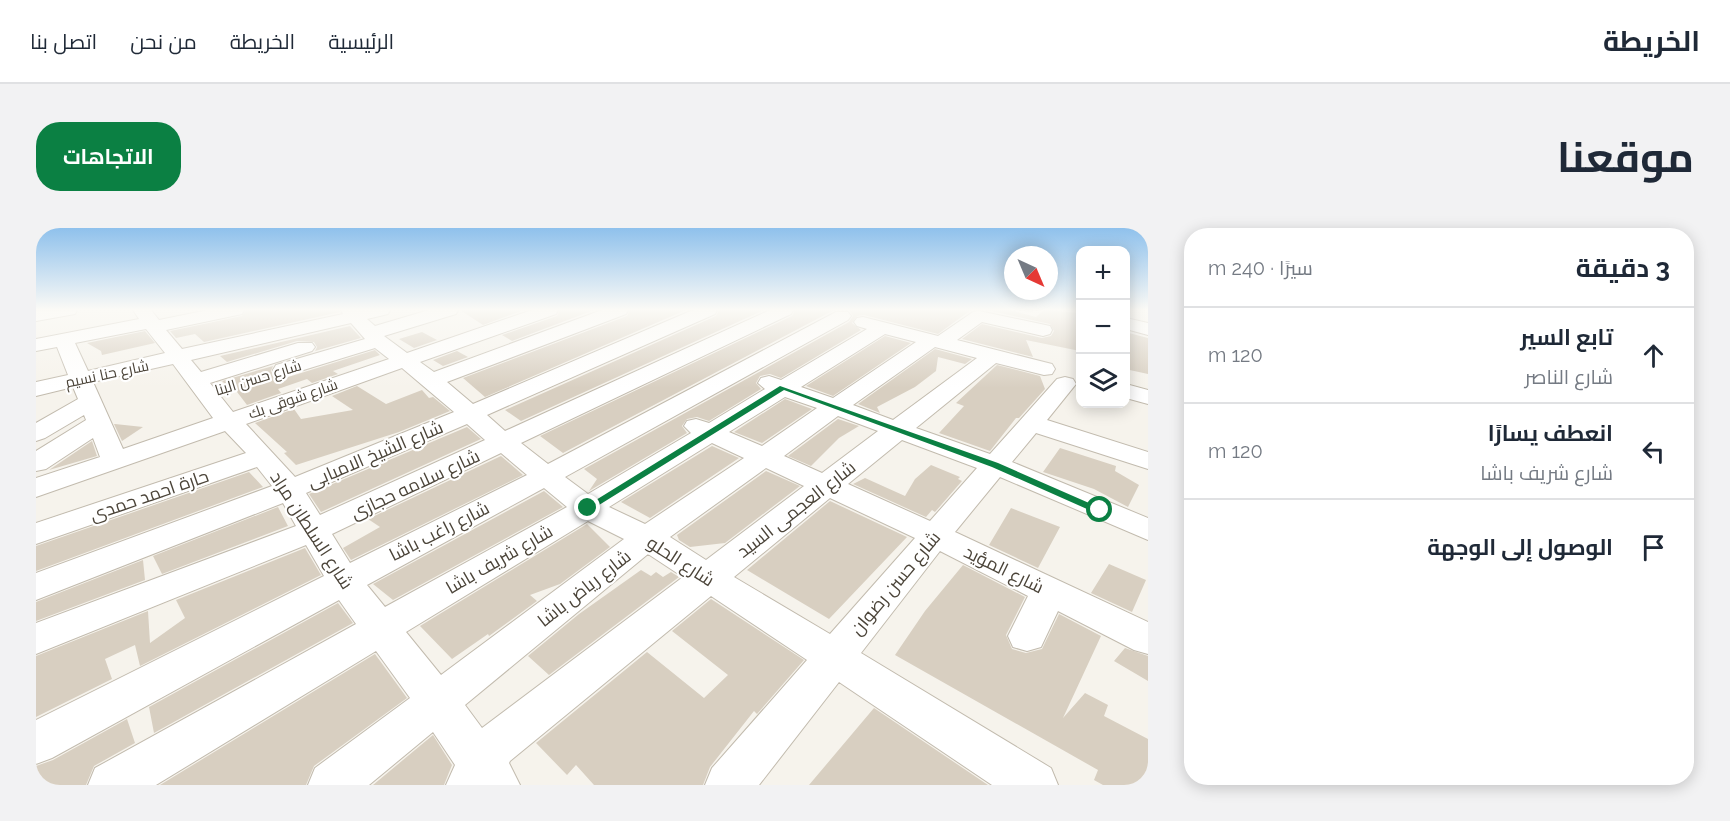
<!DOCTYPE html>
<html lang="ar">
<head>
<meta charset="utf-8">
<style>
  body { margin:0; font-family:Raleway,Cairo,sans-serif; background:#f2f2f3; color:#1f2937; direction:rtl }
  .controls { position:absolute; right:18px; top:18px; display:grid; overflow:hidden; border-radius:12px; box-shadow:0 3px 15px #0003 }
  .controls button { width:54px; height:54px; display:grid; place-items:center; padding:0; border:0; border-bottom:2px solid #e0e1e3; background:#fff; color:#1f2937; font:30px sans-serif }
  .compass { position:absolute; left:968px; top:18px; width:54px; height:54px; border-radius:50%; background:#fff; box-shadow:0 3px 15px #0003; rotate:136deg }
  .stop { position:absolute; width:18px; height:18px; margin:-14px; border:4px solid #0b8043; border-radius:50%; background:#fff }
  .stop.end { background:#0b8043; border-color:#fff; box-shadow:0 2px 6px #0008 }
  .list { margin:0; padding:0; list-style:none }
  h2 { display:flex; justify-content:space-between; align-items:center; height:78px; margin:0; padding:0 24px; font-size:26px }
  h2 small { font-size:20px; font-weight:400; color:#747a83 }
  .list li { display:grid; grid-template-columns:39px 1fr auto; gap:18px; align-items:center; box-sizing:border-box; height:96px; padding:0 24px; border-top:2px solid #e0e1e3 }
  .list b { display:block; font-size:22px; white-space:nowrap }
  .list p { margin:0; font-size:20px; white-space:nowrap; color:#747a83 }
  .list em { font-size:20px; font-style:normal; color:#747a83 }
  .icon { flex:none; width:33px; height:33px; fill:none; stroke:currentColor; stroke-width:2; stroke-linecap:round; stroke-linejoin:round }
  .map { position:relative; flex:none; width:1112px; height:557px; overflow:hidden; direction:ltr; border-radius:24px }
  header { display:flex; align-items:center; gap:36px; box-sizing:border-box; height:84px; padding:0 30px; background:#fff; border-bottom:2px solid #e0e1e3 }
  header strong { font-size:28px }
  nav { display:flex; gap:33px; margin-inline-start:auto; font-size:21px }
  .intro { display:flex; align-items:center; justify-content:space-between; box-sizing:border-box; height:144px; padding:0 36px }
  h1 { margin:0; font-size:42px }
  .button { padding:15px 27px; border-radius:24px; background:#0b8043; color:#fff; font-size:21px; font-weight:700 }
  main { display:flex; gap:36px; padding:0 36px }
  aside { flex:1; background:#fff; border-radius:24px; box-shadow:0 3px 15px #0003 }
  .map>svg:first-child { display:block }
</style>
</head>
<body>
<header>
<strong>الخريطة</strong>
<nav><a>الرئيسية</a><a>الخريطة</a><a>من نحن</a><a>اتصل بنا</a></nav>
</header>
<div class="intro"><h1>موقعنا</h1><a class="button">الاتجاهات</a></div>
<main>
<aside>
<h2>3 دقيقة<small>سيرًا · 240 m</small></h2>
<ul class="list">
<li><svg class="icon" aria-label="ahead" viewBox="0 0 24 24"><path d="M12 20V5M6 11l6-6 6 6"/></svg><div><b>تابع السير</b><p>شارع الناصر</p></div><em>120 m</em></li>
<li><svg class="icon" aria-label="left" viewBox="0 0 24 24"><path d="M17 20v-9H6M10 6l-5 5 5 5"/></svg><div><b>انعطف يسارًا</b><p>شارع شريف باشا</p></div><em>120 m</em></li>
<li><svg class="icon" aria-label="arrive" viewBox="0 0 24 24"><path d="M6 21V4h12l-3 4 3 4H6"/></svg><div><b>الوصول إلى الوجهة</b></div></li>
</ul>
</aside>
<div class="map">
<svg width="1112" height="557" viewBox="0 0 1112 557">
  <rect width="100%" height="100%" fill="#f6f3ec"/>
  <path fill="#d8cfc1" d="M 210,82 L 303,82 L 304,84 L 168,114 L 159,106 L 140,110 L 134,103 L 206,88 Z
    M 424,82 L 488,82 L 447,97 Z
    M 524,82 L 558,82 L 476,113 L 466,107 L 521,88 Z
    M 594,82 L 650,82 L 449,169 L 427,150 L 591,88 Z
    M 683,82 L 728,82 L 485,193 L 469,182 L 680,88 Z
    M 759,82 L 798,82 L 527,225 L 504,208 L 756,88 Z
    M 813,82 L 935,82 L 902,106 L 828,87 L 821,88 L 816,95 L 825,102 L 745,150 L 734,146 L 724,148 L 720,155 L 725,161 L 673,193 L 661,189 L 651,191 L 646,198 L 651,205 L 553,263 L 561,251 L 548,241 L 813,94 L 817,88 Z
    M 951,82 L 973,82 L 1000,89 L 1008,82 L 1044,85 L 1044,123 L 990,112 L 997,129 L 926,111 L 946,96 L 1006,110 L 1015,108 L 1018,103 L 1014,96 Z
    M 314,98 L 325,110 L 279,123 L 281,119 L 278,114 L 261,113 L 171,140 L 191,134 L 184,128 Z
    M 109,103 L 119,115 L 66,127 L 65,123 L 51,115 Z
    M 386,104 L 401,112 L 378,120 L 363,111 Z
    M 1089,104 L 1112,110 L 1112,146 L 1089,141 Z
    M 849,108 L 875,115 L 797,168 L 770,158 Z
    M 899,121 L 936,131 L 929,136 L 902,129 L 900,143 L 879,159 L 841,179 L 844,185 L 822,176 Z
    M 339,122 L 344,127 L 297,143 L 302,146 L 276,155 L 271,151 L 242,161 L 245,165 L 211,177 L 195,156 L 190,157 L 186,153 L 237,138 L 235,143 L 238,148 L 249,150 Z
    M 421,123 L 432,129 L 407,138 L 397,132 Z
    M 961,137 L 1004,148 L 1009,161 L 983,190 L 980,190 L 954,223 L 903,205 L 928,178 L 920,175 Z
    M 321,158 L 350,176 L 386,162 L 393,170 L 397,169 L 414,183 L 363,204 L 260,237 L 248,225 L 251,224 L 219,195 L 258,181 L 265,191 L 317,182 L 296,168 Z
    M 749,171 L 776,181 L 726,215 L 698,204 Z
    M 802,191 L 823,198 L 803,210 L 775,238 L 752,228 Z
    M 78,196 L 79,196 L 107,199 L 86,213 Z
    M 431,199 L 445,211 L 285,284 L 273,266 Z
    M 56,213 L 61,228 L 13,242 Z
    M 676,218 L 703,230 L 614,290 L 585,274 Z
    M 1024,220 L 1080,238 L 1079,243 L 1103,257 L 1092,279 L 1058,261 L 1007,244 Z
    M 465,228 L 487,247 L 315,332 L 307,320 L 344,299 L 332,291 Z
    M 895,237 L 924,249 L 922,251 L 926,253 L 899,284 L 896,282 L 890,289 L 817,256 L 829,250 L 869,268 L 879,251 Z
    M 730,243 L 764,258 L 689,315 L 654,319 L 643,312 L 641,307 Z
    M 213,244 L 227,259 L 0,343 L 0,318 Z
    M 508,263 L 527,279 L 357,372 L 337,356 Z
    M 794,273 L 871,309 L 793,391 L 711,342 Z
    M 242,279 L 252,298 L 126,346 L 117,328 Z
    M 975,280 L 1024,299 L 1002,340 L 953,317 Z
    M 551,296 L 574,319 L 524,356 L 494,367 L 501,373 L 453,408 L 452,406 L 416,431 L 384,398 Z
    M 269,320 L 285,347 L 104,438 L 99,417 L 69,431 L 76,451 L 0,489 L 0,428 L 112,383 L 114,415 L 149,390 L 140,372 Z
    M 107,332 L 109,352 L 0,393 L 0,374 Z
    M 1073,336 L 1110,352 L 1096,384 L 1055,365 Z
    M 927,337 L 989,369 L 970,407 L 976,421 L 990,425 L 1006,421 L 1023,386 L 1065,408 L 1027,490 L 1049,465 L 1072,477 L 1068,488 L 1112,511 L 1112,557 L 1067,557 L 1058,552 L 1062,542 L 859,427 L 889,383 Z
    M 605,342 L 615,348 L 620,344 L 627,349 L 635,344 L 643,349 L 513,447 L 492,428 L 543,386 Z
    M 675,371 L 768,432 L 721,486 L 718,483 L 674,539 L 667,557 L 558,557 L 540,537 L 531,547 L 500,515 L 611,424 L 668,470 L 692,447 L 636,403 Z
    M 302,375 L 317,395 L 118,505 L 113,479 Z
    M 1089,420 L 1112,428 L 1112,453 L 1078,433 Z
    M 339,426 L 371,470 L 278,538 L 270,557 L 124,557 Z
    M 838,480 L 952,557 L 773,557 Z
    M 91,491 L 99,515 L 58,538 L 50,557 L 0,557 L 0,538 L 17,532 Z
    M 397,507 L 416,537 L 408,557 L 337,557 Z"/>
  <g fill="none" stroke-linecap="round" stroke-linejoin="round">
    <defs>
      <path id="minor" d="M 41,82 L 39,86 L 0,93 L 0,83 Z
        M 97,82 L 115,82 L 123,92 L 172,82 L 208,82 L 206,86 L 130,102 L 146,121 L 307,86 L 305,82 L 354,82 L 352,86 L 331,91 L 339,98 L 393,82 L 422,82 L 420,86 L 348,108 L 371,125 L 496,82 L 522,82 L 520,86 L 384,134 L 398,144 L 566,82 L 592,82 L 590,86 L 411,154 L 437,176 L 657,82 L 681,82 L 679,86 L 451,187 L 469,203 L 734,82 L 757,82 L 755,86 L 485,215 L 512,236 L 800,84 L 812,84 L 815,88 L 812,92 L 529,249 L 552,266 L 655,205 L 648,198 L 651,193 L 660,191 L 673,195 L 729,161 L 722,155 L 725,150 L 733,148 L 745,152 L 831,101 L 821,98 L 818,94 L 821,90 L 827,89 L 902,108 L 937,84 L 943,83 L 1014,98 L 1016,102 L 1014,106 L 1007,108 L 946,94 L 921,112 L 1016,136 L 1019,141 L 1016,146 L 1008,147 L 960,135 L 880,200 L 954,226 L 1021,151 L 1029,149 L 1037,151 L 1040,156 L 1011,192 L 1112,224 L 1112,241 L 1000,205 L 976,234 L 1112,290 L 1112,312 L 964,249 L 919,304 L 1112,394 L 1112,426 L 1098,422 L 1022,383 L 1005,419 L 991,423 L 977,419 L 972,408 L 992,368 L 904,323 L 825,425 L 1015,540 L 1022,557 L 956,557 L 803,454 L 723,557 L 669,557 L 676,540 L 771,432 L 675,368 L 474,533 L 473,535 L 484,557 L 410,557 L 419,537 L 397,504 L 333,557 L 272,557 L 279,540 L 374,470 L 340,423 L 120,557 L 52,557 L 59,540 L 320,396 L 303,372 L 16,530 L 0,536 L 0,492 L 288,348 L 270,317 L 0,426 L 0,395 L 260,298 L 247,275 L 0,372 L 0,345 L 236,258 L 221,239 L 0,316 L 0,295 L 210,225 L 189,203 L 0,269 L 0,250 L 64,229 L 57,210 L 10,241 L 0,243 L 0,223 L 50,192 L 48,187 L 9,210 L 0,213 L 0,195 L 42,171 L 37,159 L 0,168 L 0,154 L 32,147 L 21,119 L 0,123 L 0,111 L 103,91 ZM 315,95 L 329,111 L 240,137 L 237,142 L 240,147 L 248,148 L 339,120 L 353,131 L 197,184 L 174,155 L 276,123 L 279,119 L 276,115 L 262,115 L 165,144 L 155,132 ZM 110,101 L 129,125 L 52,143 L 39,115 ZM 849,106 L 880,114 L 797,170 L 765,159 ZM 899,119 L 941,130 L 857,192 L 817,177 ZM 137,136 L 177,190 L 87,221 L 57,154 ZM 366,140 L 418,184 L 259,249 L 210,196 ZM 749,169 L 781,180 L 726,218 L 693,204 ZM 802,188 L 842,203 L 786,245 L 748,228 ZM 431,196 L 449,212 L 284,287 L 270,265 ZM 866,212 L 941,240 L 894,293 L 812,256 ZM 676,215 L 708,230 L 609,296 L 573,279 ZM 465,225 L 491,247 L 314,335 L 296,306 ZM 730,240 L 768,258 L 670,332 L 634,309 ZM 508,260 L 531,279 L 349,379 L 331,357 ZM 794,270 L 879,310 L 794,406 L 698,349 ZM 552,293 L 588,311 L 405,447 L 370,404 ZM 612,326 L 647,349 L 446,500 L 429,477 Z
        M 1090,90 L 1112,95 L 1112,107 L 1090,101 Z
        M 1090,156 L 1112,162 L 1112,176 L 1090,170 Z"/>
    </defs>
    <use href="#minor" stroke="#c2bbae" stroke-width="2"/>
    <use href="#minor" fill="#fff" fill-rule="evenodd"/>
  </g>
  <linearGradient id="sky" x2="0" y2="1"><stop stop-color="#8fc1ec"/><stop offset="0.51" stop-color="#fbfaf6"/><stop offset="1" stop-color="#fbfaf6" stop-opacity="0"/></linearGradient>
  <rect width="1112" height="160" fill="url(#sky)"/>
  <path fill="#0b8043" d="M 744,158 L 962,235 L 1069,282 L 1060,285 L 956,239 L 748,162 L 555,282 L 547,280 Z"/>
  <g text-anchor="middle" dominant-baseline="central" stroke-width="4.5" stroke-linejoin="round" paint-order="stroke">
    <g font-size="15" fill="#4b4439" stroke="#fff">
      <text transform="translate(71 146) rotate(-12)">شارع حنا نسيم</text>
      <text transform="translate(222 150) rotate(-17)">شارع حسن البنا</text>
      <text transform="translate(257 171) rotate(-19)">شارع شوقى بك</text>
    </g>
    <g font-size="18" fill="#4b4439" stroke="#fff">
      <text transform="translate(339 226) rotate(-23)">شارع الشيخ الامبابى</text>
      <text transform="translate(379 256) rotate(-25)">شارع سلامه حجازى</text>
      <text transform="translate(113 267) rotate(-19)">حارة احمد حمدى</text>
      <text transform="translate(760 281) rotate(-38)">شارع العجمى السيد</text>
      <text transform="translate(276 302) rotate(57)">شارع السلطان مراد</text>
      <text transform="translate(403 303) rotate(-27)">شارع راغب باشا</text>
      <text transform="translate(463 331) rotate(-30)">شارع شريف باشا</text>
      <text transform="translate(645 333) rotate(33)">شارع الحلو</text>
      <text transform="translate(968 341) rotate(26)">شارع المؤيد</text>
      <text transform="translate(859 355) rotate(-50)">شارع حسن رضوان</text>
      <text transform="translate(548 360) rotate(-38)">شارع رياض باشا</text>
    </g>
  </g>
</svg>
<div class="controls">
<button>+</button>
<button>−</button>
<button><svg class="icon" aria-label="layers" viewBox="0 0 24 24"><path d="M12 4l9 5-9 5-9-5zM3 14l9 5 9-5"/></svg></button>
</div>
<svg class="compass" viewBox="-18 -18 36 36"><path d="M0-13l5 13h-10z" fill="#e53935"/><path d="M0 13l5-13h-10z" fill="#747a83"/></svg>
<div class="stop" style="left:1064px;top:282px"></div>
<div class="stop end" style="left:552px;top:280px"></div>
</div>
</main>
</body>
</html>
